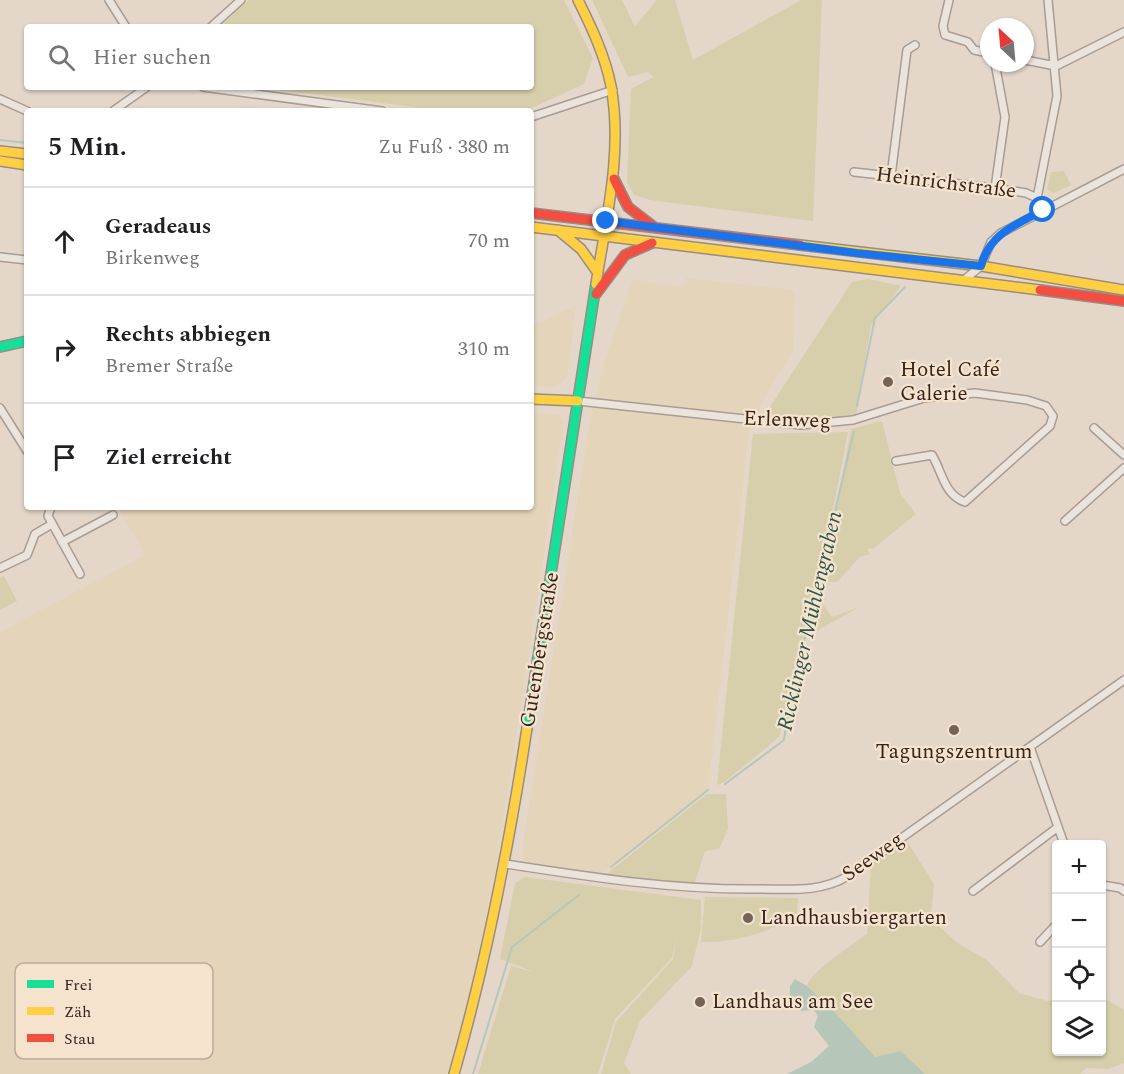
<!DOCTYPE html>
<html lang="de">
<head>
<meta charset="utf-8">
<style>
  body { margin:0; font-family:Spectral,serif; background:#f6f6f6; color:#202124 }
  .controls { position:absolute; right:18px; bottom:18px; display:grid; overflow:hidden; border-radius:6px; box-shadow:0 2px 4px #0004 }
  .controls button { width:54px; height:54px; display:grid; place-items:center; padding:0; border:0; border-bottom:2px solid #e0e0e0; background:#fff; color:#202124; font:30px sans-serif }
  .compass { position:absolute; left:980px; top:18px; width:54px; height:54px; border-radius:50%; background:#fff; box-shadow:0 2px 4px #0004; rotate:334deg }
  .stop { position:absolute; width:18px; height:18px; margin:-14px; border:4px solid #1a73e8; border-radius:50%; background:#fff }
  .stop.end { background:#1a73e8; border-color:#fff; box-shadow:0 2px 6px #0008 }
  .list { margin:0; padding:0; list-style:none }
  h2 { display:flex; justify-content:space-between; align-items:center; height:78px; margin:0; padding:0 24px; font-size:26px }
  h2 small { font-size:20px; font-weight:400; color:#757577 }
  .list li { display:grid; grid-template-columns:39px 1fr auto; gap:18px; align-items:center; box-sizing:border-box; height:108px; padding:0 24px; border-top:2px solid #e0e0e0 }
  .list b { display:block; font-size:22px; white-space:nowrap }
  .list p { margin:0; font-size:20px; white-space:nowrap; color:#757577 }
  .list em { font-size:20px; font-style:normal; color:#757577 }
  .icon { flex:none; width:33px; height:33px; fill:none; stroke:currentColor; stroke-width:2; stroke-linecap:round; stroke-linejoin:round }
  .map { position:relative; flex:none; width:1124px; height:1074px; overflow:hidden }
  .search { position:absolute; background:#fff; box-shadow:0 2px 4px #0004; left:24px; top:24px; width:510px; height:66px; display:flex; align-items:center; gap:15px; box-sizing:border-box; padding:0 21px; border-radius:6px; color:#757577; font-size:22px }
  .panel { position:absolute; background:#fff; box-shadow:0 2px 4px #0004; left:24px; top:108px; width:510px; height:402px; border-radius:6px }
  .map>svg:first-child { display:block }
</style>
</head>
<body>
<div class="map">
<svg width="1124" height="1074" viewBox="0 0 1124 1074">
  <rect width="100%" height="100%" fill="#e4d7ca"/>
  <path fill="#e4d4ba" d="M 686,278 L 795,290 L 793,351 L 760,405 L 749,433 L 708,790 L 603,872 L 590,874 L 537,865 L 523,860 L 523,843 L 590,421 L 604,364 L 633,279 L 683,287 Z
    M 576,305 L 567,378 L 556,387 L 531,386 L 531,323 L 533,326 Z
    M 531,412 L 559,415 L 564,421 L 497,863 L 473,979 L 447,1074 L 0,1074 L 0,632 L 145,555 L 118,507 L 531,507 Z"/>
  <path fill="#d7cfac" d="M 249,0 L 564,0 L 593,58 L 584,84 L 525,111 L 445,111 L 256,87 L 531,87 L 531,27 L 220,27 Z
    M 592,0 L 622,0 L 635,26 L 657,0 L 675,0 L 693,60 L 801,0 L 822,0 L 813,221 L 650,200 L 634,195 L 627,182 L 631,89 L 653,77 L 648,72 L 628,77 Z
    M 1064,171 L 1071,185 L 1054,193 L 1047,189 L 1051,172 Z
    M 868,279 L 901,286 L 871,325 L 856,416 L 809,421 L 762,419 L 852,282 Z
    M 882,421 L 900,493 L 916,514 L 874,548 L 867,549 L 870,554 L 860,557 L 837,582 L 823,582 L 819,599 L 832,617 L 859,607 L 801,640 L 779,737 L 725,782 L 717,785 L 753,434 L 848,432 L 825,550 L 828,552 L 851,429 Z
    M 4,576 L 17,601 L 0,610 L 0,578 Z
    M 707,794 L 726,794 L 728,829 L 719,849 L 705,851 L 694,885 L 604,876 Z
    M 907,841 L 934,884 L 931,918 L 957,943 L 987,960 L 1019,993 L 1048,1001 L 1056,998 L 1056,1052 L 1102,1052 L 1102,996 L 1124,1010 L 1124,1063 L 1109,1069 L 1086,1068 L 1080,1074 L 925,1074 L 901,1051 L 875,1058 L 807,986 C 809,972 854,944 867,934 L 871,864 Z
    M 525,877 L 701,900 L 701,928 L 692,966 L 640,1021 L 624,1063 L 631,1074 L 601,1074 L 616,1022 L 673,959 L 677,934 L 672,958 L 615,1019 L 598,1074 L 478,1074 L 511,966 L 534,972 L 500,959 L 515,883 Z
    M 705,897 L 798,898 L 797,913 C 772,933 732,943 701,942 Z"/>
  <path fill="#b6c7b9" d="M 795,979 L 807,986 L 841,1019 L 875,1057 L 901,1051 L 925,1074 L 787,1074 L 811,1062 L 829,1046 L 814,1027 L 818,1016 L 814,1010 L 801,1011 L 790,997 L 790,986 Z"/>
  <g fill="none" stroke-linecap="round" stroke-linejoin="round">
    <path stroke="#b6c7b9" stroke-width="2" d="M 0,140 L 27,143
      M 857,406 L 875,318 L 905,287
      M 725,784 L 784,740 L 789,705 L 854,431
      M 611,867 L 708,790
      M 473,1074 L 512,947 L 579,895"/>
    <defs>
      <path id="street" d="M 109,0 L 126,27
        M 949,0 L 943,26 L 945,35 L 968,42 L 974,50 L 989,53
        M 211,27 L 241,0
        M 1025,60 L 1056,66
        M 995,63 L 1005,117 L 995,188
        M 1056,66 L 1124,32
        M 203,87 L 382,111
        M 0,99 L 27,111
        M 113,111 L 147,87
        M 531,117 L 613,90
        M 854,172 L 995,188 L 1026,193 L 1037,198
        M 891,176 L 907,50 L 915,45
        M 1043,210 L 1037,198 L 1057,96 L 1048,0
        M 0,257 L 27,260
        M 964,280 L 981,266 L 991,242 L 1001,233 L 1124,169
        M 578,401 L 801,425 L 853,420 L 924,398 L 975,393 L 1027,400 L 1046,406 L 1053,416 L 1050,426 L 965,502 C 944,495 942,471 932,455 L 896,461
        M 0,408 L 27,451
        M 1094,428 L 1124,455
        M 51,507 L 48,516 L 80,574
        M 1065,521 L 1124,468
        M 62,542 L 113,515
        M 0,568 L 27,555 L 35,534 L 52,524
        M 1030,747 L 1064,844
        M 506,864 C 590,877 673,890 758,889 C 789,889 820,893 848,876 L 1124,680
        M 1102,885 L 1120,888 L 1124,891
        M 973,891 L 1058,827
        M 1040,942 L 1056,925"/>
      <path id="fast" d="M 0,347 L 27,341
        M 527,728 L 596,284"/>
      <path id="slow" d="M 578,0 C 592,28 605,56 611,86 C 623,152 606,219 596,284
        M 0,151 L 27,154
        M 0,161 L 27,165
        M 531,227 L 1040,290
        M 558,230 L 581,249 L 598,273
        M 800,245 L 981,266 L 1124,290
        M 531,399 L 578,401
        M 454,1074 C 487,959 509,846 527,728"/>
      <path id="jam" d="M 614,179 L 628,207 L 654,227
        M 531,213 L 800,245
        M 1040,290 L 1124,301
        M 596,294 L 625,255 L 652,243"/>
    </defs>
    <use href="#street" stroke="#a89c93" stroke-width="10"/>
    <use href="#fast" stroke="#988c83" stroke-width="12"/>
    <use href="#slow" stroke="#988c83" stroke-width="12"/>
    <use href="#jam" stroke="#988c83" stroke-width="12"/>
    <use href="#street" stroke="#ebe4dc" stroke-width="7"/>
    <use href="#fast" stroke="#16e098" stroke-width="9"/>
    <use href="#slow" stroke="#ffcf43" stroke-width="9"/>
    <use href="#jam" stroke="#f24e42" stroke-width="9"/>
  </g>
  <g fill="none" stroke-linecap="round" stroke-linejoin="round">
    <path stroke="#1a73e8" stroke-width="8" d="M 606,221 L 857,253 L 981,266 C 990,233 1016,225 1043,210"/>
  </g>
  <g fill="#736359" stroke="#f5e3ce" stroke-width="2">
    <circle cx="888" cy="382" r="6"/>
    <circle cx="954" cy="730" r="6"/>
    <circle cx="748" cy="918" r="6"/>
    <circle cx="700" cy="1002" r="6"/>
  </g>
  <g text-anchor="middle" dominant-baseline="central" stroke-width="4.5" stroke-linejoin="round" paint-order="stroke">
    <g font-size="21" fill="#36241c" stroke="#f5e3ce">
      <text transform="translate(946 183) rotate(7)">Heinrichstraße</text>
      <text transform="translate(787 420) rotate(2)">Erlenweg</text>
      <text transform="translate(540 650) rotate(-81)">Gutenbergstraße</text>
      <text transform="translate(873 857) rotate(-35)">Seeweg</text>
    </g>
    <g font-size="21" fill="#36241c" stroke="#f5e3ce" text-anchor="start">
      <text x="900" y="370">Hotel Café<tspan x="900" dy="24">Galerie</tspan></text>
      <text x="954" y="752" text-anchor="middle">Tagungszentrum</text>
      <text x="760" y="918">Landhausbiergarten</text>
      <text x="712" y="1002">Landhaus am See</text>
    </g>
    <g font-size="22" font-style="italic" fill="#2b564b" stroke="#f5e3ce">
      <text transform="translate(810 621) rotate(-77)">Ricklinger Mühlengraben</text>
    </g>
  </g>
  <rect x="15" y="963" width="198" height="96" rx="9" fill="#f5e3ce" stroke="#bcaa99" stroke-width="1.5"/>
  <rect x="27" y="980" width="27" height="8" fill="#16e098"/>
  <rect x="27" y="1007" width="27" height="8" fill="#ffcf43"/>
  <rect x="27" y="1034" width="27" height="8" fill="#f24e42"/>
  <g font-size="16" fill="#36241c">
    <text x="64" y="990">Frei</text>
    <text x="64" y="1017">Zäh</text>
    <text x="64" y="1044">Stau</text>
  </g>
</svg>
<div class="controls">
<button>+</button>
<button>−</button>
<button><svg class="icon" aria-label="locate" viewBox="0 0 24 24"><circle cx="12" cy="12" r="6"/><path d="M12 2v4M12 18v4M2 12h4M18 12h4"/></svg></button>
<button><svg class="icon" aria-label="layers" viewBox="0 0 24 24"><path d="M12 4l9 5-9 5-9-5zM3 14l9 5 9-5"/></svg></button>
</div>
<svg class="compass" viewBox="-18 -18 36 36"><path d="M0-13l5 13h-10z" fill="#e53935"/><path d="M0 13l5-13h-10z" fill="#757577"/></svg>
<div class="stop" style="left:1043px;top:210px"></div>
<div class="stop end" style="left:606px;top:221px"></div>
<div class="search"><svg class="icon" aria-label="search" viewBox="0 0 24 24"><circle cx="10" cy="10" r="6"/><path d="M15 15l6 6"/></svg>Hier suchen</div>
<section class="panel">
<h2>5 Min.<small>Zu Fuß · 380 m</small></h2>
<ul class="list">
<li><svg class="icon" aria-label="ahead" viewBox="0 0 24 24"><path d="M12 20V5M6 11l6-6 6 6"/></svg><div><b>Geradeaus</b><p>Birkenweg</p></div><em>70 m</em></li>
<li><svg class="icon" aria-label="right" viewBox="0 0 24 24"><path d="M7 20v-9h11M14 6l5 5-5 5"/></svg><div><b>Rechts abbiegen</b><p>Bremer Straße</p></div><em>310 m</em></li>
<li><svg class="icon" aria-label="arrive" viewBox="0 0 24 24"><path d="M6 21V4h12l-3 4 3 4H6"/></svg><div><b>Ziel erreicht</b></div></li>
</ul>
</section>
</div>
</body>
</html>
